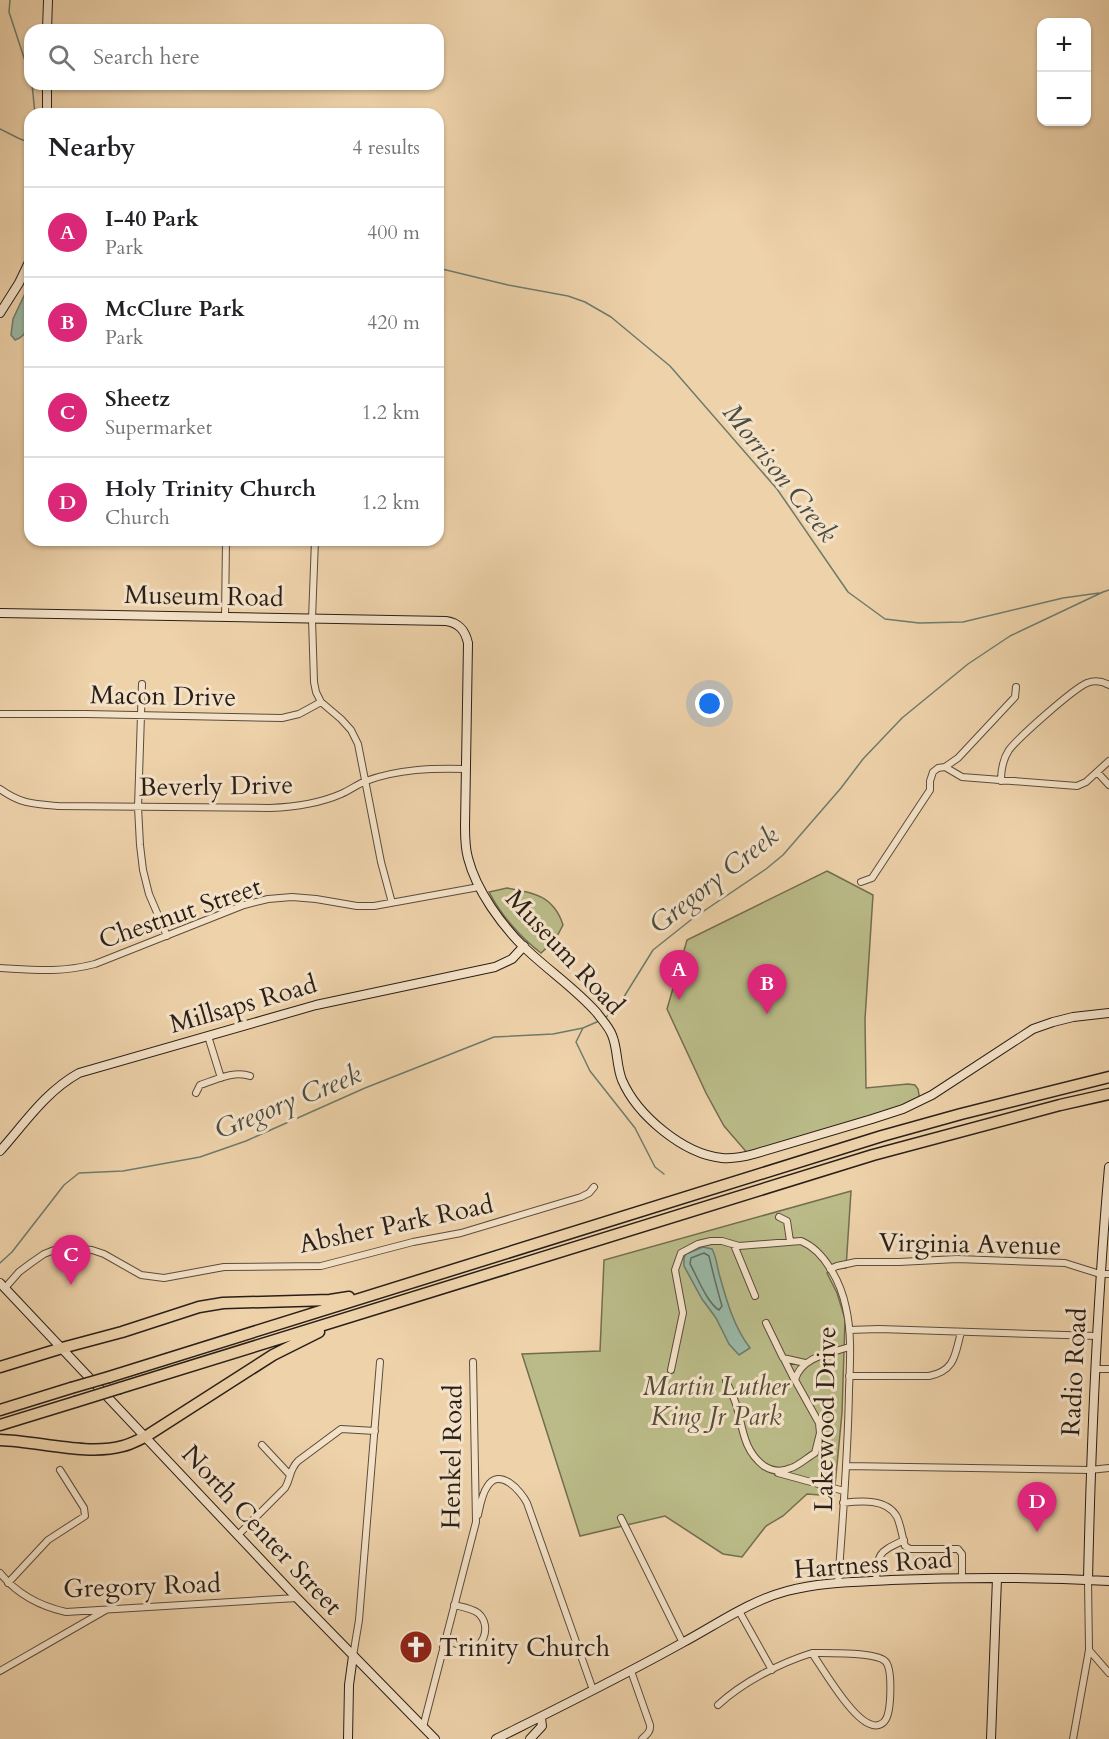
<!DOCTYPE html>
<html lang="en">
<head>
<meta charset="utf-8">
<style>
  body { margin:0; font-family:Cardo,serif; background:#f6f6f6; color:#202124 }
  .controls { position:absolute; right:18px; top:18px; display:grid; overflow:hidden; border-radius:12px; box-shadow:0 2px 4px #0004 }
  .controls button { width:54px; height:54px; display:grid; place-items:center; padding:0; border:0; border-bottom:2px solid #e0e0e0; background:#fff; color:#202124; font:30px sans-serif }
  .you { position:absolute; left:710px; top:704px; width:21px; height:21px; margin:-15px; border:4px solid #fff; border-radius:50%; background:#1a73e8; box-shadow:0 0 0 9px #1a73e833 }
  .badge { display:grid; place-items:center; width:39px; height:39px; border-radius:50%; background:#db2777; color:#fff; font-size:20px; font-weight:700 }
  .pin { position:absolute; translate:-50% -50px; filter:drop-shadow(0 2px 3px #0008) }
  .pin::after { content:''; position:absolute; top:32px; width:21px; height:18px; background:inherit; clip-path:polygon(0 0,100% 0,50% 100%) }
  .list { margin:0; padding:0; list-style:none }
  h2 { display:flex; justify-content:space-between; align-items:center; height:78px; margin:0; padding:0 24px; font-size:26px }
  h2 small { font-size:20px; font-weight:400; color:#757577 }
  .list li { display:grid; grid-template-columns:39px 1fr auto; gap:18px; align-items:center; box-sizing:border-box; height:90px; padding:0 24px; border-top:2px solid #e0e0e0 }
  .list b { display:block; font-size:22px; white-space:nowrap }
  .list p { margin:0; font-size:20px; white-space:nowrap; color:#757577 }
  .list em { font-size:20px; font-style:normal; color:#757577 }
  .icon { flex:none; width:33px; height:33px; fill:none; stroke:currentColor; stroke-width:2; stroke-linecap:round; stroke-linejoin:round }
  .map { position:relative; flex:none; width:1109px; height:1739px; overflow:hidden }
  .search { position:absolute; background:#fff; box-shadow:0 2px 4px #0004; left:24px; top:24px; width:420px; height:66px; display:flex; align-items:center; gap:15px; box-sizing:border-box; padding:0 21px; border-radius:18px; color:#757577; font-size:22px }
  .panel { position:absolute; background:#fff; box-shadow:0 2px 4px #0004; left:24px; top:108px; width:420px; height:438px; border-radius:18px }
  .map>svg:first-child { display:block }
</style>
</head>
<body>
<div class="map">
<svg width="1109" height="1739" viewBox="0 0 1109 1739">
  <rect width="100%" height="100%" fill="#eed2aa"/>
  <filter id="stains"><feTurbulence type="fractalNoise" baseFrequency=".00333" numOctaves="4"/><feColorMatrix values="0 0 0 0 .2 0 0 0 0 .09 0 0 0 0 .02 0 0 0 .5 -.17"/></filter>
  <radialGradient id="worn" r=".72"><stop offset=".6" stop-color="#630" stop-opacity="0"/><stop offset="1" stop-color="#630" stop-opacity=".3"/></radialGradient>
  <path fill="#babb88" stroke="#726d50" stroke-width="1.5" d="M 827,871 L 873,895 L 865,1019 L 866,1088 L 908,1084 L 915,1085 L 918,1089 L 920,1101 L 749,1155 L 724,1126 L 706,1093 L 667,1009 L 687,940 Z
    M 507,888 C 533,892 554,896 563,925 L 555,940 L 541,953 C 521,938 501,915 489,892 Z
    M 851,1191 L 846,1268 L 835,1269 L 827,1273 L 837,1293 L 845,1319 L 842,1413 L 834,1496 L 807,1494 L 783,1516 L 766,1526 L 742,1557 L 723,1554 L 665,1516 L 580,1536 L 522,1354 L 600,1351 L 604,1260 Z"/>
  <path fill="#9ab8a5" stroke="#6d7b6d" stroke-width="1.5" d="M 30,283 C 30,300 36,334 15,340 L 11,335 L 13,319 Z
    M 703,1247 L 712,1249 C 717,1258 717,1268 720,1277 C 727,1302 734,1327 750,1348 L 739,1355 L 729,1344 L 716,1318 L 702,1299 L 684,1266 L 684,1258 L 686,1254 Z"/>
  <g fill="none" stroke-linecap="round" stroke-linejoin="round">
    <path stroke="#626c5e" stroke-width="1.5" d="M 704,1253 L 709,1256 C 713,1273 717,1289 722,1306 L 719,1310 C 707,1303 697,1276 690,1264 L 691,1258 Z"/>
    <path stroke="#6d7b6d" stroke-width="1.5" d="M 10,0 L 9,12 L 30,76
      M 32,84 L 35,114
      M 0,129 L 18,138 L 30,143
      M 438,268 L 508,285 L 568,296 L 585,302 L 611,317 L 670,366 L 777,489 L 848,592 L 885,619 L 919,623 L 963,622 L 1063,598 L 1099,593
      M 1103,592 L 1109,590
      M 606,1017 L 617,1008 L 653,950 L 692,919 L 766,869 L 783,855 L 841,788 L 863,759 L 902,718 L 968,664 L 1010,636 L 1103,592
      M 583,1028 L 576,1042 L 590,1071 L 635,1128 L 655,1167 L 664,1174
      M 0,1263 L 12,1252 L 64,1185 L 79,1173 L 123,1171 L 200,1157 L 246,1141 L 365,1088 L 494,1037 L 553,1034 L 583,1028 L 599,1021"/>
    <defs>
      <path id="street" d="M 315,540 L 312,619 L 314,682 L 316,692 L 321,702 L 341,719 L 351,730 L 358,744 L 381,862 L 392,903
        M 225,617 L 226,540
        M 142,684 L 138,807 L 140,845 L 143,870 L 149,894 L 167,936
        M 0,714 L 86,714 L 282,718 L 299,714 L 321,702
        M 945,767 L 962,777 L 1077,786 L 1086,782 L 1109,761
        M 1098,773 L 1109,785
        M 1001,781 C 1001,770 1003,759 1009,750 C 1019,737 1073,689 1087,683 C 1095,680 1102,681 1109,685
        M 0,789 C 21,804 33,804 58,806 L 270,808 C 294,807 318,804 341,794 C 350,790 358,784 366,781 C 398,769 433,768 466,769
        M 861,882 L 872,878 L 930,790 L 930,781 L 933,772 L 938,768 L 945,767 L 958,758 L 1015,697 L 1016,687
        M 0,968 C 35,970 60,973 95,964 L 244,905 L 268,899 L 292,897 L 316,899 L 357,906 L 374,906 L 479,887
        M 208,1036 L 221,1078
        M 196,1093 L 200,1085 C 215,1080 235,1070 250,1076
        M 779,1217 L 787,1221 L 790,1241
        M 734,1245 L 755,1296
        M 830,1269 L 837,1266 L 856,1262 L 899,1262 L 957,1259 L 1065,1263 L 1100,1274 L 1109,1274
        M 5,1288 L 19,1272 L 31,1263 L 44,1254 L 54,1250 L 68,1248 L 92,1250 L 104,1254 L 141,1275 L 164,1278 L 224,1267 L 321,1266 L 413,1242 L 461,1233 L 581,1197 L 589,1193 L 594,1187
        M 766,1323 L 783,1358 L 805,1363
        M 849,1330 L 879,1329 L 1097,1336
        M 784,1359 L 794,1379
        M 1095,1369 L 1109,1369
        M 671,1370 L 683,1313 L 675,1270 L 681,1253 L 698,1244 L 711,1241 L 722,1241 L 739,1246 L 801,1241 C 825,1251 841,1283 846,1308 C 852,1334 850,1363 849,1390 C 848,1455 843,1519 838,1583
        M 849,1376 L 929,1376 C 955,1371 955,1355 961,1332
        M 726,1381 C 730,1389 734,1398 737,1407 C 743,1430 744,1451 764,1466 C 772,1471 782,1472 791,1468 C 798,1466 808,1457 815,1453 L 820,1433 L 819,1423 L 795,1380 C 801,1357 830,1353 849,1347
        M 262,1445 L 290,1475
        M 846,1466 L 1090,1470 L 1109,1468
        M 778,1473 L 844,1491
        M 843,1503 C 860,1501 887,1498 897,1517 C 901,1526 902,1536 905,1546 L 910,1549 L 958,1549 L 962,1554 L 962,1578
        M 478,1515 C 480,1506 482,1494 487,1487 C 499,1466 521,1491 527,1503 L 593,1690
        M 621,1518 L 683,1643
        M 238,1535 L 285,1488 C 291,1478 289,1470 298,1461 L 341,1429 L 375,1431
        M 0,1573 C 17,1594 39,1606 66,1612 L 297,1598
        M 876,1581 C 878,1552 878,1553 904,1540
        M 8,1583 L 48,1540 L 85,1516 L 84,1508 L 60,1470
        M 739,1611 L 772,1670
        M 443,1647 C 449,1649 457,1652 463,1652 C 483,1652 493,1626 478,1613 C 471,1608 462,1607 454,1605
        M 1089,1650 L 1109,1673
        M 812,1653 C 827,1653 875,1652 885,1661 C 893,1668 891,1710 886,1719 C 883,1725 876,1727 870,1724 C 852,1718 824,1671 812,1653 Z
        M 353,1656 L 359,1620 L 380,1362
        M 0,1671 L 106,1610
        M 631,1671 L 650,1725 C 651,1732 646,1735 642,1739
        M 718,1705 C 743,1682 780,1663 812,1653
        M 423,1727 L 476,1522 L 473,1362
        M 1073,1739 L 1089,1650 L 1088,1580"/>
      <path id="secondary" d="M 47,30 L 48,0
        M 47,84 L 47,114
        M 0,313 L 19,283 L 30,260
        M 0,613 L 446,621 C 459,623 465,630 468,643 L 465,826 C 465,837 465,848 468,858 C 476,890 502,926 526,949 C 549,971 576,989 597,1013 C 602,1020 609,1027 612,1035 C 618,1049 616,1065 622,1080 C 637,1115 683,1154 722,1158 C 733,1159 743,1157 754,1154 L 872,1119 L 903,1109 L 932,1095 L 1033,1029 L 1053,1022 L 1073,1017 L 1109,1013
        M 0,1151 C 25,1123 45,1092 79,1073 L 316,1005 L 495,967 L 512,959 L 524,946
        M 0,1283 L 297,1598 L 435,1739
        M 1088,1580 C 1091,1442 1097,1304 1109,1167
        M 348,1739 L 349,1685 L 353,1656
        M 496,1739 C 558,1708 621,1677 682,1643 C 716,1625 749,1601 787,1591 C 821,1582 857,1582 891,1580 C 964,1577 1036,1577 1109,1581
        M 530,1739 L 542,1726 L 541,1718
        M 991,1739 L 997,1578"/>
      <path id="highway" d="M 0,1367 L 62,1348 L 122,1332 L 199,1307 L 223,1303 L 330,1300 L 349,1297
        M 109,1377 L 882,1136 L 961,1114 L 1109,1077
        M 120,1388 L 873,1155 L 1060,1105 L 1109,1094
        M 0,1410 L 71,1388
        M 0,1425 L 75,1402
        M 0,1440 C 38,1441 87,1456 123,1446 C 131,1444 138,1440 145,1437 L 273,1355 L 319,1332"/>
    </defs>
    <use href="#street" stroke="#5a4c3c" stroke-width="8"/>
    <use href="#secondary" stroke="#291f18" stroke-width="10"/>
    <use href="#highway" stroke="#291f18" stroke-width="13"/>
    <use href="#street" stroke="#f4e2c8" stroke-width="6"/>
    <use href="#secondary" stroke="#f4e2c8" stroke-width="8"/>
    <use href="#highway" stroke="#eed2aa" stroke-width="10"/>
    <defs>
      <path id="highway-bridge" d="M 71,1388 L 109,1377
        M 75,1402 L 120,1388"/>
    </defs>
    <use href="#highway-bridge" stroke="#291f18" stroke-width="13" stroke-linecap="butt"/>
    <use href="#highway-bridge" stroke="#eed2aa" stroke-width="10"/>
  </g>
  <defs>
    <symbol id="church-disc" viewBox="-11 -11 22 22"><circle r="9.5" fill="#8f2418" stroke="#f4e2c8"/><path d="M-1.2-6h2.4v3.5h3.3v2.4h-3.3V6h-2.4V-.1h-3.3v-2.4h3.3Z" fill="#fff"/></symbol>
  </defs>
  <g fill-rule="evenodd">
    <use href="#church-disc" x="397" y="1628" width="38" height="38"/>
  </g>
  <g text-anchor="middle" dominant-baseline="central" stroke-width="6" stroke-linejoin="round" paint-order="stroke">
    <g font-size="26" fill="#291f18" stroke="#f4e2c8">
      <text transform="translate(204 596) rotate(1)">Museum Road</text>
      <text transform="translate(163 696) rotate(1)">Macon Drive</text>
      <text transform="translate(216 786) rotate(-1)">Beverly Drive</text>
      <text transform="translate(180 913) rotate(-19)">Chestnut Street</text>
      <text transform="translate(565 952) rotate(47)">Museum Road</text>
      <text transform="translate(243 1004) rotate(-16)">Millsaps Road</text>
      <text transform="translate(396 1224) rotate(-12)">Absher Park Road</text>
      <text transform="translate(970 1244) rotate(1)">Virginia Avenue</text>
      <text transform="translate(1074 1372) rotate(-87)">Radio Road</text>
      <text transform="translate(825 1419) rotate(-89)">Lakewood Drive</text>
      <text transform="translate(452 1457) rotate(-89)">Henkel Road</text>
      <text transform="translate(262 1530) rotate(47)">North Center Street</text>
      <text transform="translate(873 1564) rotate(-4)">Hartness Road</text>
      <text transform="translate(142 1586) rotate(-2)">Gregory Road</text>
    </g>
    <g font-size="26" font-style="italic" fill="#544e3a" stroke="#f4e2c8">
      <text x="716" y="1386">Martin Luther<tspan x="716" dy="30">King Jr Park</tspan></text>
    </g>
    <g font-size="26" fill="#291f18" stroke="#f4e2c8" text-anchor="start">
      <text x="439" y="1647">Trinity Church</text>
    </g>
    <g font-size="27" font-style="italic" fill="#4b4d42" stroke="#f4e2c8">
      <text transform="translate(780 473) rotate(52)">Morrison Creek</text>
      <text transform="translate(714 880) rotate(-38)">Gregory Creek</text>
      <text transform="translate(288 1102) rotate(-22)">Gregory Creek</text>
    </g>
  </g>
  <rect width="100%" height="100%" filter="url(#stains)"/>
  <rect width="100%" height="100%" fill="url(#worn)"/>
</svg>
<div class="controls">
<button>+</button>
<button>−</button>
</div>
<div class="you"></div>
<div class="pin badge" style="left:679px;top:1000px">A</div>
<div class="pin badge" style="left:767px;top:1014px">B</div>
<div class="pin badge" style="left:71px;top:1285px">C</div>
<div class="pin badge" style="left:1037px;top:1532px">D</div>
<div class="search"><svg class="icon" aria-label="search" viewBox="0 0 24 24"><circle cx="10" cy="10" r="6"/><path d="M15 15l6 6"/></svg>Search here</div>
<section class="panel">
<h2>Nearby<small>4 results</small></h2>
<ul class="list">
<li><span class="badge">A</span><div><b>I-40 Park</b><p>Park</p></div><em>400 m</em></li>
<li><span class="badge">B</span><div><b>McClure Park</b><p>Park</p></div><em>420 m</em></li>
<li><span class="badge">C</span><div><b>Sheetz</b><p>Supermarket</p></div><em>1.2 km</em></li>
<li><span class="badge">D</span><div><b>Holy Trinity Church</b><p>Church</p></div><em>1.2 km</em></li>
</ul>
</section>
</div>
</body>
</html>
